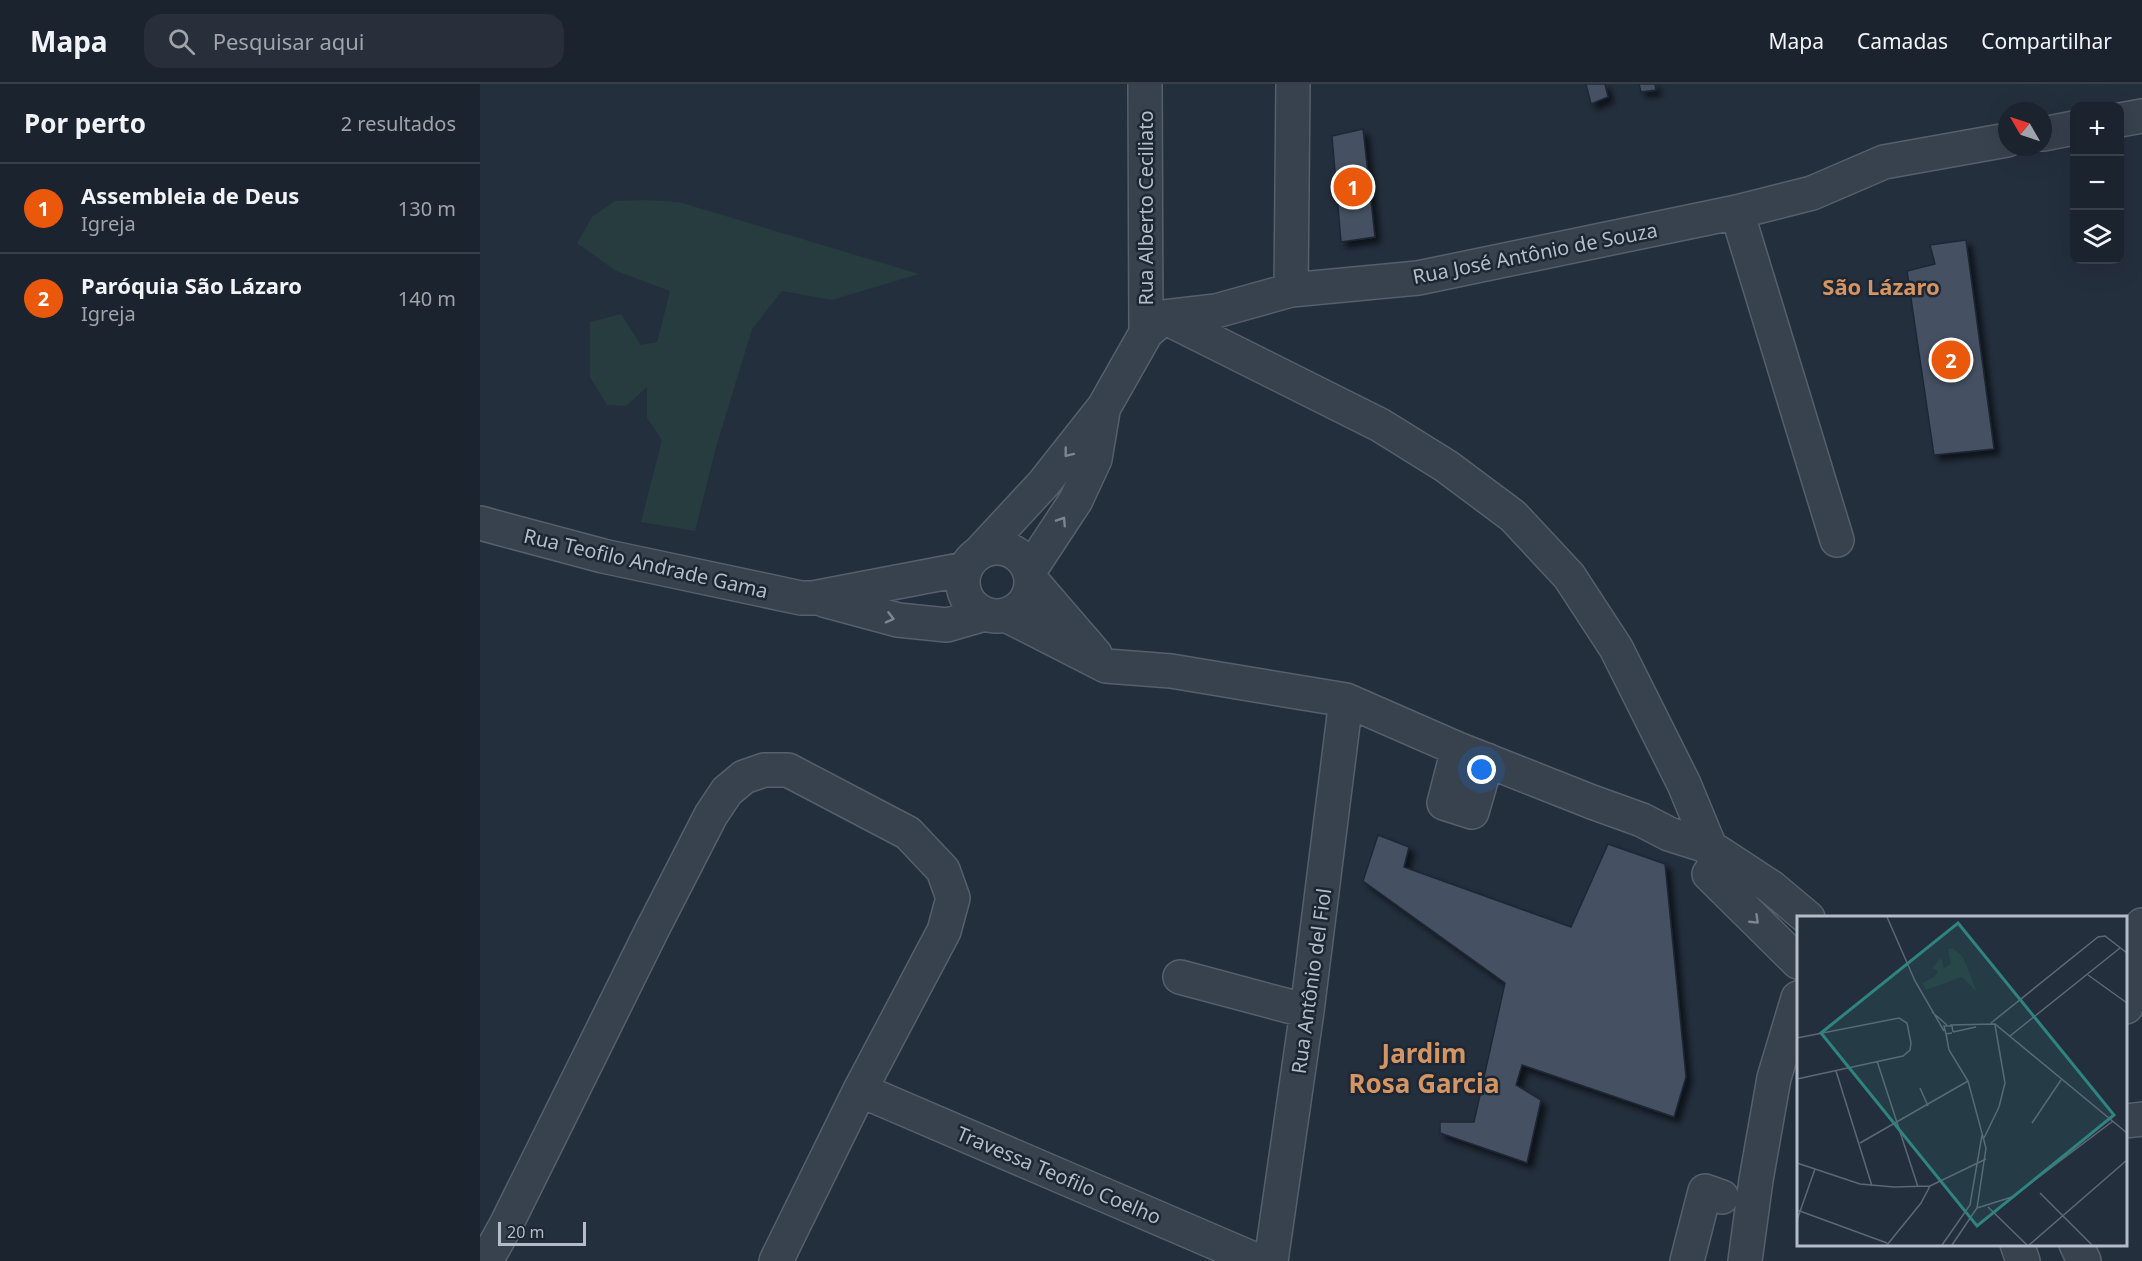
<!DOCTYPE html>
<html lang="pt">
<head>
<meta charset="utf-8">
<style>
  body { margin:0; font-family:"Noto Sans",sans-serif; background:#282f3a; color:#f1f3f6 }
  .controls { position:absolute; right:18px; top:18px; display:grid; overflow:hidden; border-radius:12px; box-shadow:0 6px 24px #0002 }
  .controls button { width:54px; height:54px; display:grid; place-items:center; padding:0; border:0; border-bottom:2px solid #39404a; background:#1b232e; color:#f1f3f6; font:30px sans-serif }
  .compass { position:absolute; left:1518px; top:18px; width:54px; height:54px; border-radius:50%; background:#1b232e; box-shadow:0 6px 24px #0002; rotate:309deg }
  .scale { position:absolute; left:18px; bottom:15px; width:88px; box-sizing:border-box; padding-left:6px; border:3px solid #b4bcc9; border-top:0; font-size:16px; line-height:21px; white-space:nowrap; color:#b4bcc9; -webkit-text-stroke:4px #1d2633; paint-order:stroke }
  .you { position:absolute; left:1002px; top:686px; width:21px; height:21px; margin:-15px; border:4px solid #fff; border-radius:50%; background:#1a73e8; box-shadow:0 0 0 9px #1a73e833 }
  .badge { display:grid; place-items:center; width:39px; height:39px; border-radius:50%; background:#ea580c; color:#fff; font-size:20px; font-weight:700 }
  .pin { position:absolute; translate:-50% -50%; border:3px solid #fff; box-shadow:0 2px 6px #0006 }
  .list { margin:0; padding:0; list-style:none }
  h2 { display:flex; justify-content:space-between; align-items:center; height:78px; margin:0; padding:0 24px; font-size:26px }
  h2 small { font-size:20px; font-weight:400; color:#a0a4aa }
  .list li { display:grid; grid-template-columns:39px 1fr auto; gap:18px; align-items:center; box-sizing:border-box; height:90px; padding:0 24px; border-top:2px solid #39404a }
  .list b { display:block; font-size:22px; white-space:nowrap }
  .list p { margin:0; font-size:20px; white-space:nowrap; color:#a0a4aa }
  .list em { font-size:20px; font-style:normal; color:#a0a4aa }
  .icon { flex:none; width:33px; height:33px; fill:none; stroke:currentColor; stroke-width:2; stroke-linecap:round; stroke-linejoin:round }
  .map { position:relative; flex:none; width:1662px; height:1177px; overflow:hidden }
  header { display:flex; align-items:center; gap:36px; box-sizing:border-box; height:84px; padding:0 30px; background:#1b232e; border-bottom:2px solid #39404a }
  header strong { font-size:28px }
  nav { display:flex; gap:33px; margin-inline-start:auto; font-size:21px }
  .search { width:420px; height:54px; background:#282f3a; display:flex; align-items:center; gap:15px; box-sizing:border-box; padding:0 21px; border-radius:18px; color:#a0a4aa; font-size:22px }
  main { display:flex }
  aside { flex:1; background:#1b232e }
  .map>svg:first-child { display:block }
</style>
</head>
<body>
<header>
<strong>Mapa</strong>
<div class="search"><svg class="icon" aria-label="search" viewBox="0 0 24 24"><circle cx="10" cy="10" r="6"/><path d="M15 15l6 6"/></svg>Pesquisar aqui</div>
<nav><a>Mapa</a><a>Camadas</a><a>Compartilhar</a></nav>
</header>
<main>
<aside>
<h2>Por perto<small>2 resultados</small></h2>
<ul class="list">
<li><span class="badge">1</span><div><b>Assembleia de Deus</b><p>Igreja</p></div><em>130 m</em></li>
<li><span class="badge">2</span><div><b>Paróquia São Lázaro</b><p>Igreja</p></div><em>140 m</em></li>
</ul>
</aside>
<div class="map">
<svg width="1662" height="1177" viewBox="0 0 1662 1177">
  <defs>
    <filter id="shadow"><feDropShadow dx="5.5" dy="5.5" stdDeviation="3" flood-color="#0009"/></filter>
  </defs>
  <rect width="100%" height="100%" fill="#242f3e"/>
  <path fill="#263c3f" d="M 165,116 L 199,118 L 439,190 L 352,216 L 302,207 L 272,245 L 235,367 L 215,447 L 161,438 L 182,356 L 167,334 L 167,303 L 146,322 L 127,321 L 110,293 L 110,238 L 141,230 L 161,261 L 177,258 L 190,207 L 136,187 L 97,159 L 112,133 L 135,117 Z"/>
  <path fill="#455162" stroke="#1f2835" stroke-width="1.5" filter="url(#shadow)" d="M 1106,0 L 1125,0 L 1128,13 L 1111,20 Z
    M 1159,0 L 1175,0 L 1176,6 L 1161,8 Z
    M 883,45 L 895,153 L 861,158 L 852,52 Z
    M 1486,156 L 1514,365 L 1454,371 L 1427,187 L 1455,180 L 1450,161 Z
    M 898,751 L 929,763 L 924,783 L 1091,843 L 1128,760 L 1185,780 L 1206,993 L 1194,1033 L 1042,981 L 1036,1001 L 1061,1016 L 1047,1079 L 960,1049 L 960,1038 L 994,1038 L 1025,899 L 883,797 Z"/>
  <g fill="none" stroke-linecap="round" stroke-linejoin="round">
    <defs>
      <path id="minor" d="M 665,0 L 666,249
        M 1640,36 L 1662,32
        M 1563,50 L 1594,44
        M 1257,128 L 1357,456
        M 811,206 L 813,0
        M 684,233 L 900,341 L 966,382 L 1033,432 L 1089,492 L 1136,564 L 1204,700 L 1230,763 L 1244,805
        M 0,439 L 123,472 L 321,514 L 333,514 L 485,485
        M483 498a34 34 0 1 1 68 0a34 34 0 1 1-68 0Z
        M 500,468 L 564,399 L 624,323 L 666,249 L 684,233 L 736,227 L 811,206 L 938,194 L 1257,128 L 1332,109 L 1404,78 L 1527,56
        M 550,486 L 596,416 L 615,375 L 623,327
        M 552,497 L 615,570
        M 344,516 L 418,536 L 467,541 L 505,530
        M 526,531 L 626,582 L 691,587 L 866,616 L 978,665 L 1112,718 L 1162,736 L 1189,750 L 1230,763 L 1291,803 L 1328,834
        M 978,665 L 964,719 L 992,728 L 1007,676
        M 1229,790 L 1318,878
        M 700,893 L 827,927
        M 1646,923 L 1659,874 L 1662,841
        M 380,1006 L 778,1177
        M 1646,1037 L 1662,1035
        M 1537,1160 L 1543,1177
        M 1596,1160 L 1604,1177
        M 6,1177 L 26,1141 L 172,846 L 231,731 L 247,707 L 264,693 L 284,686 L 308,686 L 428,749 L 463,786 L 473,814 L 464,847 L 380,1006 L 296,1177
        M 791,1177 L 827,927 L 866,616
        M 1207,1177 L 1225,1107 L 1242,1113
        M 1265,1177 L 1276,1096 L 1294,994 L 1318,914"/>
    </defs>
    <use href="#minor" stroke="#565f6c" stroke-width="36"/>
    <use href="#minor" stroke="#38414e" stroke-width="33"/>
  </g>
  <defs><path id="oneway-chevron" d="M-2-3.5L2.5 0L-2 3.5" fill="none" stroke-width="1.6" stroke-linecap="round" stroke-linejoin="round" transform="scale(1.5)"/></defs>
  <g stroke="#7c8592">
    <use href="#oneway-chevron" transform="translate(588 369) rotate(128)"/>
    <use href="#oneway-chevron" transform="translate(582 437) rotate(-57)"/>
    <use href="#oneway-chevron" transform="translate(410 534) rotate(14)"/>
    <use href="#oneway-chevron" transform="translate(1275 836) rotate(44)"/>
  </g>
  <g text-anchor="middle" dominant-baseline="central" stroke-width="5" stroke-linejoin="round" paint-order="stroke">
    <g font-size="20" fill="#b4bcc9" stroke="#1d2633">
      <text transform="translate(665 124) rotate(-90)">Rua Alberto Ceciliato</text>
      <text transform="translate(1055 169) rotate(-11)">Rua José Antônio de Souza</text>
      <text transform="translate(166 479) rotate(13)">Rua Teofilo Andrade Gama</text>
      <text transform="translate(831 897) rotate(-82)">Rua Antônio del Fiol</text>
      <text transform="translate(579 1091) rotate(23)">Travessa Teofilo Coelho</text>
    </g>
    <g font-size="22" font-weight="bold" fill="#d59563" stroke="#1d2633">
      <text x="1401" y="202">São Lázaro</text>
    </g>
    <g font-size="26" font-weight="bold" fill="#d59563" stroke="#1d2633">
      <text x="944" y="969">Jardim<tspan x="944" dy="30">Rosa Garcia</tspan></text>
    </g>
  </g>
  <g transform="translate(1317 832)">
    <rect width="330" height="330" fill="#242f3e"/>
    <path d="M 156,32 L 166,41 L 180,76 L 165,61 L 129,74 L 125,67 L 137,61 L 141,55 L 135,52 L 144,42 L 147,52 L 154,48 L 151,33 Z" fill="#263c3f"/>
    <path fill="none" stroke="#5e6776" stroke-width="1.5" d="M 90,1 L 118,65 L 147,115M 291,59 L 330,87M 135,96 L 150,109M 194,107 L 301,21 L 308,20 L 330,37M 153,109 L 198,108 L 330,217M 156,116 L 179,111M 155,117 L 149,118 L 147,110 L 155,110 L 156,116M 149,118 L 152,134 L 171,165 L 189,232 L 180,292 L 155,329M 213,120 L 323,32M 0,122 L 102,102 L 110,107 L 114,127 L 113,134 L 106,140 L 0,163M 80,145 L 121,271M 39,155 L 75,270M 123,172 L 131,190M 235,207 L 264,164M 187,222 L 202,191 L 208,167 L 198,109M 63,227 L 171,165M 0,247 L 63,268 L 97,271 L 133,270 L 189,243M 243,277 L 295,329M 191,291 L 230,329M 180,292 L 215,281 L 316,205M 0,294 L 90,327M 0,304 L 18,253M 90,329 L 124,287 L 133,270M 145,329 L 173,289 L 185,219M 232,329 L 330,244"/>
    <path fill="#308480" fill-opacity="0.15" stroke="#308480" stroke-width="3" d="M 161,7 L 317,199 L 180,310 L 24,117 Z"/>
    <rect width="330" height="330" fill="none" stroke="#b4bcc9" stroke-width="3"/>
  </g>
</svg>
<div class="controls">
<button>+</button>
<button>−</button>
<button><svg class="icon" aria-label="layers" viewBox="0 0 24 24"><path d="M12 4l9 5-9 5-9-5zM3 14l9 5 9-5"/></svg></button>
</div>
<svg class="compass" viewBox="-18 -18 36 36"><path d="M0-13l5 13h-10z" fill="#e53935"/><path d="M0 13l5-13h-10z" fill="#a0a4aa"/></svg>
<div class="scale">20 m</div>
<div class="you"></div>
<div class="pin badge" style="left:873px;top:103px">1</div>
<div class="pin badge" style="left:1471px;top:276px">2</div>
</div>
</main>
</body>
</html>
